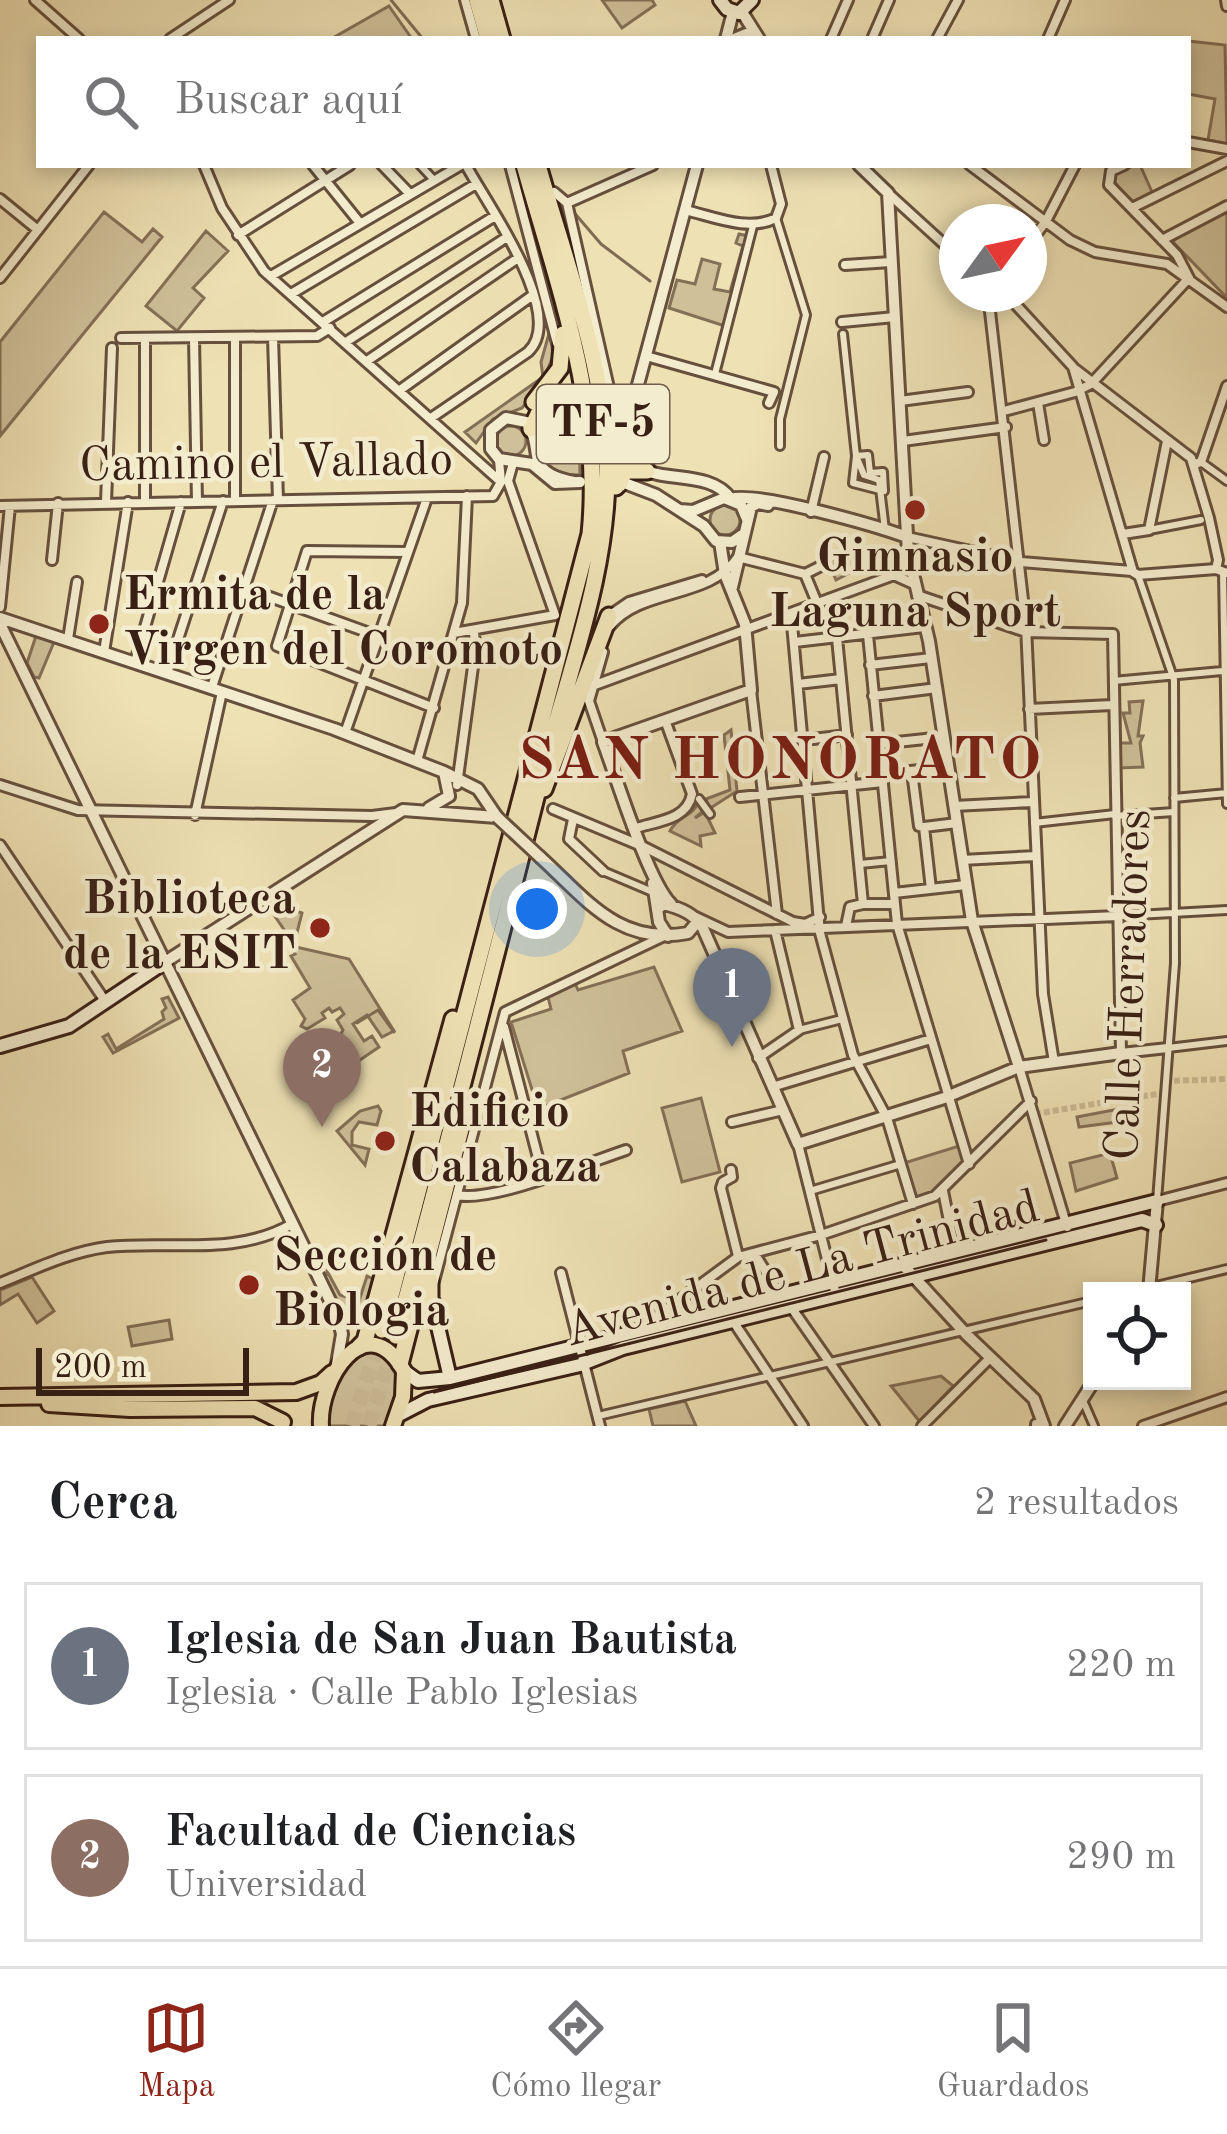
<!DOCTYPE html>
<html lang="es">
<head>
<meta charset="utf-8">
<style>
  body { margin:0; font-family:"Old Standard TT",serif; background:#f2f2f2; color:#202124 }
  .controls { position:absolute; right:36px; bottom:36px; display:grid; overflow:hidden; border-radius:0px; box-shadow:0 6px 18px #0003 }
  .controls button { width:108px; height:108px; display:grid; place-items:center; padding:0; border:0; border-bottom:3px solid #e0e0e0; background:#fff; color:#202124; font:60px sans-serif }
  .compass { position:absolute; left:939px; top:204px; width:108px; height:108px; border-radius:50%; background:#fff; box-shadow:0 6px 18px #0003; rotate:57deg }
  .scale { position:absolute; left:36px; bottom:30px; width:213px; box-sizing:border-box; padding-left:12px; border:6px solid #392015; border-top:0; font-size:33px; line-height:42px; white-space:nowrap; color:#392015; -webkit-text-stroke:9px #f4ecce; paint-order:stroke }
  .you { position:absolute; left:537px; top:909px; width:42px; height:42px; margin:-30px; border:9px solid #fff; border-radius:50%; background:#1a73e8; box-shadow:0 0 0 18px #1a73e833 }
  .badge { display:grid; place-items:center; width:78px; height:78px; border-radius:50%; background:#8f2418; color:#fff; font-size:39px; font-weight:700 }
  .pin { position:absolute; translate:-50% -99px; filter:drop-shadow(0 3px 6px #0008) }
  .pin::after { content:''; position:absolute; top:63px; width:42px; height:36px; background:inherit; clip-path:polygon(0 0,100% 0,50% 100%) }
  .list { margin:0; padding:0; list-style:none }
  h2 { display:flex; justify-content:space-between; align-items:center; height:156px; margin:0; padding:0 48px; font-size:51px }
  h2 small { font-size:39px; font-weight:400; color:#757577 }
  .list li { display:grid; grid-template-columns:78px 1fr auto; gap:36px; align-items:center; box-sizing:border-box; height:168px; margin:0 24px 24px; padding:0 24px; border:3px solid #e0e0e0; border-radius:0px }
  .list b { display:block; font-size:45px; white-space:nowrap }
  .list p { margin:0; font-size:39px; white-space:nowrap; color:#757577 }
  .list em { font-size:39px; font-style:normal; color:#757577 }
  .icon { flex:none; width:66px; height:66px; fill:none; stroke:currentColor; stroke-width:2; stroke-linecap:round; stroke-linejoin:round }
  .map { position:relative; flex:none; width:1227px; height:1426px; overflow:hidden }
  .search { position:absolute; background:#fff; box-shadow:0 6px 18px #0003; left:36px; right:36px; top:36px; height:132px; display:flex; align-items:center; gap:30px; box-sizing:border-box; padding:0 42px; border-radius:0px; color:#757577; font-size:45px }
  .sheet { height:540px; background:#fff }
  nav { display:flex; justify-content:space-around; align-items:center; box-sizing:border-box; height:168px; border-top:3px solid #e0e0e0; background:#fff; font-size:33px; color:#757577 }
  nav a { display:grid; justify-items:center; gap:6px }
  nav .on { color:#8f2418 }
  .map>svg:first-child { display:block }
</style>
</head>
<body>
<div class="map">
<svg width="1227" height="1426" viewBox="0 0 1227 1426">
  <rect width="100%" height="100%" fill="#eee1b4"/>
  <filter id="stains"><feTurbulence type="fractalNoise" baseFrequency=".00167" numOctaves="4"/><feColorMatrix values="0 0 0 0 .2 0 0 0 0 .09 0 0 0 0 .02 0 0 0 .5 -.17"/></filter>
  <radialGradient id="worn" r=".72"><stop offset=".6" stop-color="#630" stop-opacity="0"/><stop offset="1" stop-color="#630" stop-opacity=".3"/></radialGradient>
  <path fill="#cfc099" stroke="#847057" stroke-width="3" d="M 602,0 L 652,0 L 655,5 L 622,28 Z
    M 389,6 L 412,39 L 331,39 Z
    M 1188,41 L 1225,45 L 1227,144 L 1208,140 L 1215,99 L 1188,94 Z
    M 1135,165 L 1140,165 L 1152,192 L 1131,204 L 1111,177 Z
    M 1227,210 L 1227,298 L 1174,243 L 1173,237 Z
    M 104,212 L 142,242 L 153,229 L 162,237 L 0,436 L 0,342 Z
    M 206,231 L 228,251 L 193,288 L 204,298 L 177,331 L 146,306 Z
    M 739,234 L 748,236 L 725,326 L 669,308 L 677,280 L 695,284 L 702,259 L 720,264 L 714,289 L 730,292 L 743,246 L 736,243 Z
    M 550,330 L 553,356 L 544,379 L 522,408 L 493,419 L 476,443 L 465,432 L 543,377 L 541,362 Z
    M 561,415 C 584,427 579,451 580,475 L 559,474 L 543,460 L 540,427 L 547,418 Z
    M496 441a15 15 0 1 1 30 0a15 15 0 1 1-30 0Z
    M710 520a15 15 0 1 1 30 0a15 15 0 1 1-30 0Z
    M 850,551 L 857,569 L 836,580 L 825,554 Z
    M 36,636 L 54,642 L 39,678 L 34,677 L 27,663 Z
    M 1143,701 L 1138,736 L 1143,736 L 1140,743 L 1143,767 L 1118,768 L 1117,743 L 1131,743 L 1123,713 L 1130,713 L 1129,702 Z
    M 731,730 L 737,791 L 709,809 L 706,799 L 730,790 L 724,735 Z
    M 700,799 L 703,811 L 695,818 L 705,812 L 715,833 L 700,836 L 701,846 L 670,831 C 677,816 694,817 700,799 Z
    M 288,888 L 269,902 L 302,913 L 294,944 L 265,902 Z
    M 296,947 L 349,959 L 394,1031 L 382,1037 L 367,1015 L 353,1024 L 364,1041 L 372,1036 L 379,1047 L 335,1077 L 326,1052 L 335,1045 L 343,1030 L 337,1020 L 344,1014 L 340,1008 L 332,1012 L 329,1008 L 322,1013 L 325,1018 L 307,1029 L 301,1026 L 305,1019 L 293,1000 L 310,988 L 291,956 L 295,954 L 292,948 Z
    M 654,967 L 682,1031 L 623,1051 L 629,1073 L 538,1109 L 511,1022 L 551,1009 L 547,993 L 574,981 L 578,990 Z
    M 168,997 L 179,1018 L 113,1053 L 103,1037 L 108,1034 L 116,1049 L 164,1019 L 162,1012 L 166,1008 L 162,999 Z
    M 701,1098 L 720,1172 L 682,1182 L 662,1108 Z
    M 378,1106 L 381,1111 L 377,1125 L 359,1122 L 352,1132 L 352,1145 L 369,1149 L 365,1165 L 337,1131 L 360,1111 Z
    M 1124,1108 L 1126,1121 L 1079,1127 L 1077,1117 Z
    M 962,1145 L 969,1164 L 947,1188 L 913,1204 L 901,1164 Z
    M 1110,1153 L 1117,1178 L 1076,1191 L 1070,1163 Z
    M 327,1271 L 340,1295 L 359,1301 L 367,1276 L 373,1279 L 363,1315 L 353,1319 L 343,1314 L 325,1279 Z
    M 32,1277 L 54,1311 L 37,1323 L 18,1294 L 0,1305 L 0,1290 Z
    M 169,1320 L 172,1339 L 132,1346 L 128,1327 Z
    M 370,1352 L 384,1356 L 397,1372 L 396,1403 L 387,1426 L 327,1426 L 330,1392 L 349,1360 Z
    M 941,1376 L 953,1386 L 920,1422 L 891,1386 Z
    M 685,1401 L 696,1426 L 653,1426 L 649,1409 Z"/>
  <g fill="none" stroke-linecap="round" stroke-linejoin="round">
    <path stroke="#806c54" stroke-width="3" d="M 391,0 L 423,39
      M 571,209 L 601,244 L 650,281
      M 357,1023 L 378,1010 L 394,1032"/>
    <path stroke="#caba94" stroke-width="6" stroke-dasharray="6 3" stroke-linecap="butt" d="M 1165,1081 L 1227,1079
      M 1124,1099 L 1164,1093
      M 1035,1114 L 1112,1101"/>
    <path stroke="#caba94" stroke-width="15" stroke-dasharray="15 8" stroke-linecap="butt" d="M 352,1426 L 381,1333
      M 369,1426 L 396,1336"/>
    <defs>
      <path id="pedestrian" d="M 420,165 L 434,180
        M 776,218 L 806,315 L 780,419 L 780,446
        M 843,334 L 856,456 L 864,475 L 879,480 L 885,530
        M 715,374 L 753,226
        M 868,455 L 870,473 L 883,472 L 884,491 L 853,483 L 856,456 Z
        M 1201,462 L 1227,481
        M 1149,530 L 1201,520
        M 1223,572 L 1227,804
        M 1138,575 L 1174,680 L 1175,963 L 1157,1201
        M 1113,681 L 1222,671
        M 1174,798 L 1227,793
        M 699,799 L 710,814
        M 1115,816 L 1174,812
        M 1034,823 L 1115,814
        M 860,864 L 891,861
        M 603,871 L 655,893
        M 1118,916 L 1227,910
        M 799,1030 L 842,1019
        M 1168,1048 L 1227,1041
        M 810,1191 L 901,1164
        M 1135,1291 L 1227,1269
        M 1084,1403 L 1094,1426
        M 598,1416 L 1092,1301"/>
      <path id="minor" d="M 35,0 L 79,39
        M 465,0 L 476,39
        M 1226,0 L 1227,6
        M 170,39 L 229,0
        M 831,39 L 848,0
        M 872,39 L 889,0
        M 937,39 L 958,0
        M 1048,39 L 1065,0
        M 1188,142 L 1227,149
        M 204,165 L 222,208 L 264,271 L 501,482
        M 313,165 L 359,222
        M 382,165 L 409,193
        M 510,165 L 557,343
        M 970,165 L 1070,240 L 1095,252 L 1167,264 L 1227,307
        M 1124,165 L 1111,171 L 1109,185 L 1177,255 L 1188,276
        M 554,192 L 567,203
        M 889,194 L 957,256
        M 0,199 L 38,230
        M 567,203 L 612,401 L 620,410 L 631,410
        M 567,203 L 653,165
        M 1132,208 L 1227,161
        M 685,210 C 715,217 748,232 776,218 L 781,204 L 771,165
        M 238,235 L 350,165
        M 1162,240 L 1227,206
        M 1029,244 L 1046,221 L 1075,165
        M 845,265 L 891,262
        M 271,276 L 461,165
        M 0,278 L 89,165
        M 291,294 L 476,184
        M 988,294 L 1026,626 L 1043,994 L 1054,1062
        M 1006,294 L 1073,367 L 1133,572 L 1138,575 L 1216,569 L 1227,573
        M 323,322 L 495,216
        M 842,322 L 895,317
        M 273,337 L 278,500
        M 121,338 L 317,336 L 330,328
        M 194,338 L 197,502
        M 346,342 L 507,237
        M 646,356 L 774,392 L 769,403
        M 367,361 L 518,258
        M 1075,369 L 1191,458 L 1209,518 L 1218,560 L 1216,569
        M 400,390 L 533,295
        M 900,401 L 968,392
        M 1038,403 L 1044,440
        M 1004,411 L 1075,392 L 1091,384 L 1189,278
        M 431,418 L 528,352 C 568,315 486,203 466,165
        M 903,441 L 1006,427
        M 1195,464 L 1201,462 L 1227,386
        M 145,501 L 145,339
        M 235,501 L 235,337
        M 106,502 L 112,348
        M 0,506 L 493,496 L 501,482 L 499,460
        M 811,512 L 824,457
        M 1123,534 L 1149,530 L 1167,441
        M 907,537 L 1021,562 L 1132,571
        M 408,552 L 307,551 L 277,646 L 434,708
        M 52,560 L 58,503
        M 805,574 L 817,603
        M 245,588 L 378,636
        M 917,595 L 1026,632 L 1113,634 L 1121,1053 L 1168,1048
        M 0,607 L 10,506
        M 791,613 L 820,933 L 853,1055 L 887,1118 L 913,1204
        M 610,615 L 629,602 L 702,580
        M 610,626 C 642,587 709,600 738,557 L 805,574 L 823,565
        M 454,633 L 555,615 L 508,481 L 513,463
        M 868,635 L 897,924 L 969,1164
        M 837,638 L 863,904 L 850,907 L 846,926
        M 68,639 L 77,582
        M 795,642 L 924,627
        M 104,652 L 128,502
        M 603,652 L 589,701 L 603,742
        M 135,662 L 181,502
        M 870,665 L 931,658
        M 167,673 L 223,501
        M 798,684 L 841,679
        M 595,685 L 894,575 L 914,584
        M 212,687 L 273,500
        M 751,690 L 777,914
        M 873,696 L 937,688
        M 1029,709 L 1112,705
        M 345,733 L 427,498
        M 804,740 L 847,735
        M 878,744 L 944,737
        M 417,761 L 462,603 L 467,496
        M 912,772 L 919,826 L 924,827 L 931,889
        M 882,774 L 948,767
        M 0,785 L 78,810 L 372,816 L 396,813
        M 457,785 L 475,652 L 474,630
        M 740,797 L 883,782
        M 954,806 L 1033,802
        M 553,809 L 644,847 L 793,922 L 805,924 L 820,917
        M 195,815 L 222,692
        M 573,819 L 569,839 L 603,871
        M 924,827 L 957,823
        M 636,828 C 658,821 687,820 692,794 L 665,720
        M 0,845 L 105,1001
        M 962,860 L 1036,856
        M 894,893 L 966,885
        M 863,904 L 895,904
        M 696,917 L 728,932 L 1118,916
        M 504,1027 L 543,1177
        M 758,1058 L 799,1030 L 775,930
        M 1019,1067 L 1067,1227
        M 772,1087 L 931,1039
        M 732,1122 L 783,1110
        M 798,1144 L 836,1295
        M 731,1170 L 732,1177 L 723,1182 L 721,1188 L 738,1256
        M 943,1191 L 955,1251
        M 457,1195 C 491,1203 590,1162 626,1150
        M 1157,1201 L 1227,1183
        M 754,1253 L 781,1296
        M 561,1273 L 600,1426
        M 434,1281 L 505,1012 L 662,937
        M 0,1283 C 35,1269 69,1252 107,1247 C 169,1240 235,1257 292,1224
        M 791,1307 L 874,1426
        M 733,1321 L 803,1426
        M 644,1326 L 738,1257 L 821,1235 L 935,1196 L 1031,1101
        M 922,1426 L 987,1361
        M 1036,1426 L 1036,1424
        M 1143,1426 L 1227,1397"/>
      <path id="tertiary" d="M 742,12 L 759,39
        M 726,39 L 733,12
        M 734,39 L 746,34 L 757,39
        M 697,165 L 625,433 C 625,499 703,459 731,499
        M 859,165 L 888,193 L 908,553 L 929,641 L 972,921 L 1019,1067
        M 574,482 C 520,471 547,450 526,422 L 506,418 L 491,430 L 491,449 L 499,459 L 532,464 L 555,483 L 580,482
        M 622,482 L 656,495 L 704,526 L 716,541 L 732,542 L 742,535
        M 731,499 C 756,491 877,526 907,537
        M 680,510 L 693,511 L 724,498 L 741,505 L 747,519
        M 732,587 L 751,507 L 758,503 L 768,505
        M 0,618 L 334,729 L 444,772 L 478,789 L 497,817
        M 0,624 L 338,1317 L 342,1334 L 337,1364
        M 429,808 L 449,796 L 444,772
        M 540,857 C 586,899 619,946 688,933 L 698,921
        M 653,883 L 659,922 L 668,936
        M 671,904 C 648,881 617,779 603,742 L 751,690 L 745,624 L 725,574 L 720,542
        M 657,910 L 663,904 C 678,907 693,913 702,926 L 798,1144 L 944,1098 L 1019,1067 L 1121,1053
        M 165,962 L 403,810 L 497,817
        M 903,1265 L 967,1335 L 1034,1399 L 1044,1426
        M 1149,1291 L 1157,1201
        M 1065,1426 L 1094,1381"/>
      <path id="secondary" d="M 720,0 L 727,9 L 739,13 L 752,0
        M 0,1046 L 69,1026 L 165,962
        M 436,1318 L 450,1378
        M 404,1371 L 418,1381 L 450,1378 L 1157,1201
        M 399,1415 L 428,1400 L 580,1365 L 623,1348 L 1142,1220 L 1156,1225"/>
      <path id="primary" d="M 0,1397 L 296,1392 L 321,1383 L 332,1373
        M 49,1404 L 130,1409 L 255,1408 L 283,1422
        M 321,1426 C 318,1380 366,1304 404,1371 L 403,1397 L 393,1426"/>
      <path id="motorway" d="M 477,0 L 488,39
        M 491,0 L 502,39
        M 534,402 L 560,368 L 563,334
        M 531,429 L 539,412 L 556,406 L 574,413 L 582,424
        M 619,484 L 625,471 L 647,471
        M 616,487 L 625,433
        M 544,789 L 609,616
        M 430,1280 L 430,1298 L 436,1318
        M 382,1330 L 590,534 C 603,407 558,286 524,165
        M 396,1336 C 447,1149 494,962 542,774 C 568,673 609,570 607,465 C 605,364 565,261 538,165
        M 359,1347 L 365,1341 L 453,1019
        M 400,1364 L 467,1106"/>
    </defs>
    <use href="#pedestrian" stroke="#66503d" stroke-width="12"/>
    <use href="#minor" stroke="#66503d" stroke-width="14"/>
    <use href="#tertiary" stroke="#66503d" stroke-width="16"/>
    <use href="#secondary" stroke="#392015" stroke-width="18"/>
    <use href="#primary" stroke="#392015" stroke-width="20"/>
    <use href="#motorway" stroke="#392015" stroke-width="21"/>
    <use href="#pedestrian" stroke="#f4ecce" stroke-width="6"/>
    <use href="#minor" stroke="#f4ecce" stroke-width="8"/>
    <use href="#tertiary" stroke="#f4ecce" stroke-width="10"/>
    <use href="#secondary" stroke="#f4ecce" stroke-width="12"/>
    <use href="#primary" stroke="#eee1b4" stroke-width="14"/>
    <use href="#motorway" stroke="#eee1b4" stroke-width="15"/>
    <path stroke="#392015" stroke-width="3" d="M 434,1392 L 1046,1240"/>
    <defs>
      <path id="tertiary-bridge" d="M 497,817 L 540,857"/>
    </defs>
    <use href="#tertiary-bridge" stroke="#66503d" stroke-width="16" stroke-linecap="butt"/>
    <use href="#tertiary-bridge" stroke="#f4ecce" stroke-width="10"/>
  </g>
  <g fill="#8f2418" stroke="#f4ecce" stroke-width="4.5">
    <circle cx="915" cy="510" r="12"/>
    <circle cx="99" cy="624" r="12"/>
    <circle cx="320" cy="928" r="12"/>
    <circle cx="385" cy="1141" r="12"/>
    <circle cx="249" cy="1285" r="12"/>
  </g>
  <g text-anchor="middle" dominant-baseline="central" stroke-width="9" stroke-linejoin="round" paint-order="stroke">
    <rect fill="#f4ecce" stroke="#715d4c" stroke-width="3" x="537" y="385" width="132" height="78" rx="9"/>
    <g font-size="45" font-weight="bold" fill="#392015">
      <text x="603" y="424">TF-5</text>
    </g>
    <g font-size="48" fill="#392015" stroke="#f4ecce">
      <text transform="translate(266 464) rotate(-1)">Camino el Vallado</text>
      <text transform="translate(1130 985) rotate(-88)">Calle Herradores</text>
      <text transform="translate(802 1270) rotate(-15)">Avenida de La Trinidad</text>
    </g>
    <g font-size="48" font-weight="bold" fill="#392015" stroke="#f4ecce" text-anchor="start">
      <text x="915" y="558" text-anchor="middle">Gimnasio<tspan x="915" dy="55">Laguna Sport</tspan></text>
      <text x="123" y="596">Ermita de la<tspan x="123" dy="55">Virgen del Coromoto</tspan></text>
      <text x="296" y="900" text-anchor="end">Biblioteca<tspan x="296" dy="55">de la ESIT</tspan></text>
      <text x="409" y="1113">Edificio<tspan x="409" dy="55">Calabaza</tspan></text>
      <text x="273" y="1257">Sección de<tspan x="273" dy="55">Biologia</tspan></text>
    </g>
    <g font-size="60" font-weight="bold" letter-spacing="3" fill="#7a1f14" stroke="#f4ecce">
      <text x="781" y="762">SAN HONORATO</text>
    </g>
  </g>
  <rect width="100%" height="100%" filter="url(#stains)"/>
  <rect width="100%" height="100%" fill="url(#worn)"/>
</svg>
<div class="controls">
<button><svg class="icon" aria-label="locate" viewBox="0 0 24 24"><circle cx="12" cy="12" r="6"/><path d="M12 2v4M12 18v4M2 12h4M18 12h4"/></svg></button>
</div>
<svg class="compass" viewBox="-18 -18 36 36"><path d="M0-13l5 13h-10z" fill="#e53935"/><path d="M0 13l5-13h-10z" fill="#757577"/></svg>
<div class="scale">200 m</div>
<div class="you"></div>
<div class="pin badge" style="left:732px;top:1047px;background:#6b7280">1</div>
<div class="pin badge" style="left:322px;top:1127px;background:#8d6e63">2</div>
<div class="search"><svg class="icon" aria-label="search" viewBox="0 0 24 24"><circle cx="10" cy="10" r="6"/><path d="M15 15l6 6"/></svg>Buscar aquí</div>
</div>
<section class="sheet">
<h2>Cerca<small>2 resultados</small></h2>
<ul class="list">
<li><span class="badge" style="background:#6b7280">1</span><div><b>Iglesia de San Juan Bautista</b><p>Iglesia · Calle Pablo Iglesias</p></div><em>220 m</em></li>
<li><span class="badge" style="background:#8d6e63">2</span><div><b>Facultad de Ciencias</b><p>Universidad</p></div><em>290 m</em></li>
</ul>
</section>
<nav>
<a class="on"><svg class="icon" aria-label="map" viewBox="0 0 24 24"><path d="M3 6l6-2 6 2 6-2v14l-6 2-6-2-6 2zM9 4v14M15 6v14"/></svg>Mapa</a>
<a><svg class="icon" aria-label="directions" viewBox="0 0 24 24"><path d="M12 3l9 9-9 9-9-9zM9 14v-3h6M13 9l2 2-2 2"/></svg>Cómo llegar</a>
<a><svg class="icon" aria-label="saved" viewBox="0 0 24 24"><path d="M7 4h10v16l-5-4-5 4z"/></svg>Guardados</a>
</nav>
</body>
</html>
